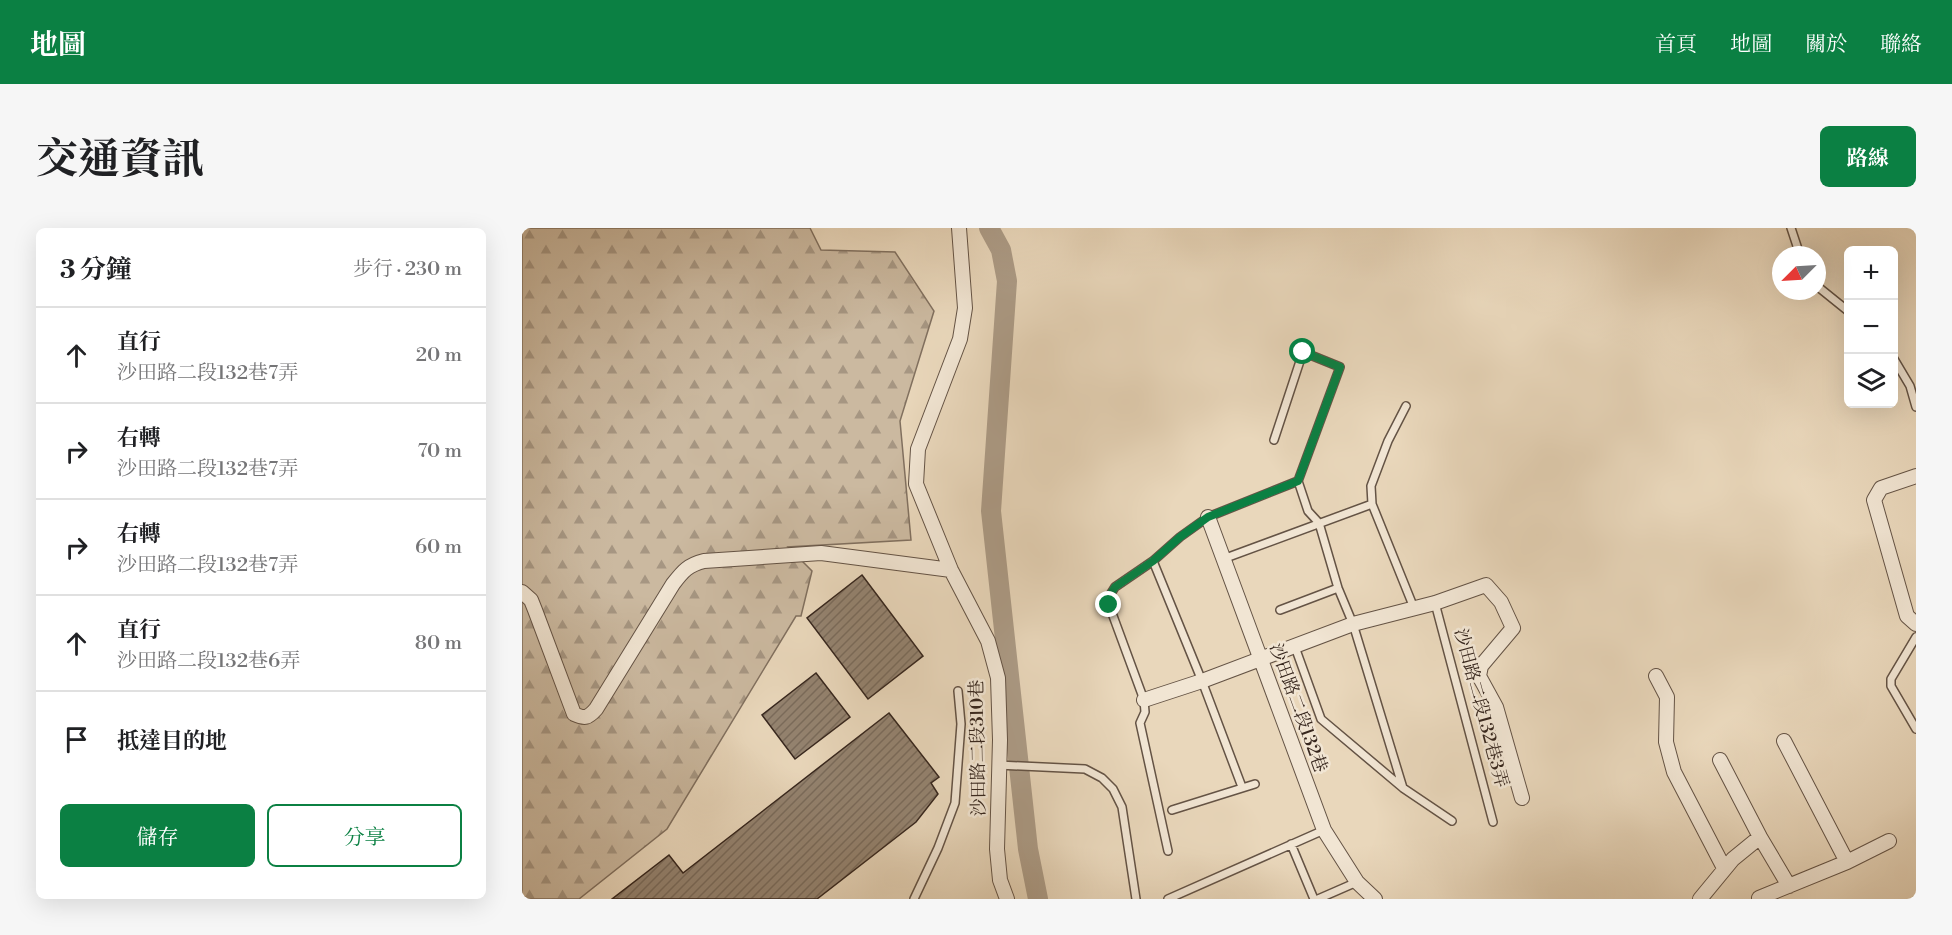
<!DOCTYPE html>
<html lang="zh-TW">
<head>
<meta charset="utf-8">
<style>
  body { margin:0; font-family:"Libre Bodoni","Noto Serif TC",serif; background:#f6f6f6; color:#202124 }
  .controls { position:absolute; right:18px; top:18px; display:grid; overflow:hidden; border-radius:9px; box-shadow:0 6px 24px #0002 }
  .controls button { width:54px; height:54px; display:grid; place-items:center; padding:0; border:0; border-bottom:2px solid #e0e0e0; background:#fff; color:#202124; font:30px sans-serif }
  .compass { position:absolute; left:1250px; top:18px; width:54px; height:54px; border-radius:50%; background:#fff; box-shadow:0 6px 24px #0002; rotate:246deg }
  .stop { position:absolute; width:18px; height:18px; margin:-14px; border:4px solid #0b8043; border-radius:50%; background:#fff }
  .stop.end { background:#0b8043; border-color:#fff; box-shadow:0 2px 6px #0008 }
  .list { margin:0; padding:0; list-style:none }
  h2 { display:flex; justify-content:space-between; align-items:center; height:78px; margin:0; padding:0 24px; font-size:26px }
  h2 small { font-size:20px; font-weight:400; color:#757577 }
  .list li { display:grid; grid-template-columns:39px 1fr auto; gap:18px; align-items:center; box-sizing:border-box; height:96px; padding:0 24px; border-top:2px solid #e0e0e0 }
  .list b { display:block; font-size:22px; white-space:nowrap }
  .list p { margin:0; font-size:20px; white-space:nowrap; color:#757577 }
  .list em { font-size:20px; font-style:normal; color:#757577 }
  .actions { display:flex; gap:12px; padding:18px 24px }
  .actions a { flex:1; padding:14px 0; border:2px solid #0b8043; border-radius:9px; text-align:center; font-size:21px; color:#0b8043 }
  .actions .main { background:#0b8043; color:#fff }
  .icon { flex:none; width:33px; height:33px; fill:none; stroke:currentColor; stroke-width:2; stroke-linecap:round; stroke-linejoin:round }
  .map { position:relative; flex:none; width:1394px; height:671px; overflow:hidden; border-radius:9px }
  header { display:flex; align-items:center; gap:36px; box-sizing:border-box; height:84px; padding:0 30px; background:#0b8043; color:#fff }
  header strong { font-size:28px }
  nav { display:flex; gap:33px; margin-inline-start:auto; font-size:21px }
  .intro { display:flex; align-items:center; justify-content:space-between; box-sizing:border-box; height:144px; padding:0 36px }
  h1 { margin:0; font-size:42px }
  .button { padding:15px 27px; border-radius:9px; background:#0b8043; color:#fff; font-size:21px; font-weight:700 }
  main { display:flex; gap:36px; padding:0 36px }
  aside { flex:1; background:#fff; border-radius:9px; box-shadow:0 6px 24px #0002 }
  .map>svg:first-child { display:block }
</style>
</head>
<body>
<header>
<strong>地圖</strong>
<nav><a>首頁</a><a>地圖</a><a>關於</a><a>聯絡</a></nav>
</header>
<div class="intro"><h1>交通資訊</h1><a class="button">路線</a></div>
<main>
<aside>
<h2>3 分鐘<small>步行 · 230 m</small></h2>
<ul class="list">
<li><svg class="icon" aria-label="ahead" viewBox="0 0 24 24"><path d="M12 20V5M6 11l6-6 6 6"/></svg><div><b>直行</b><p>沙田路二段132巷7弄</p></div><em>20 m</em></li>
<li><svg class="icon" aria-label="right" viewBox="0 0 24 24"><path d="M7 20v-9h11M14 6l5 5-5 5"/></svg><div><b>右轉</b><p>沙田路二段132巷7弄</p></div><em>70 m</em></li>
<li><svg class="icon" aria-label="right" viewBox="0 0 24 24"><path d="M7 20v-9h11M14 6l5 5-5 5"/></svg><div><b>右轉</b><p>沙田路二段132巷7弄</p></div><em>60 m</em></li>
<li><svg class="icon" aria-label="ahead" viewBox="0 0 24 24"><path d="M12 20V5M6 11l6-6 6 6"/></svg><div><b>直行</b><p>沙田路二段132巷6弄</p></div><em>80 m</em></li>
<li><svg class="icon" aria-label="arrive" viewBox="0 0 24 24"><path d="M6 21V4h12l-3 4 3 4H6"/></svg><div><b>抵達目的地</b></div></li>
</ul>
<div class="actions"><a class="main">儲存</a><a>分享</a></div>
</aside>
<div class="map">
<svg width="1394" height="671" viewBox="0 0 1394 671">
  <defs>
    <pattern id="forest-firs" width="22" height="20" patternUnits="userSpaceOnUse" patternTransform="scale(1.5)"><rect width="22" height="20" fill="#cbb9a0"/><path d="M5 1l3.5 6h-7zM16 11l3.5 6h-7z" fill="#a69682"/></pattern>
    <pattern id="building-hatch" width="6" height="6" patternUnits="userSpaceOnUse" patternTransform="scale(1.5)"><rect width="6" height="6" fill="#948370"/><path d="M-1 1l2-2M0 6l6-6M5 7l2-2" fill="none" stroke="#7a6b5b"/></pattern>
  </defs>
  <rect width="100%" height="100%" fill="#e9d7bb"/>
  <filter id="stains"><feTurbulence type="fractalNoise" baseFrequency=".00333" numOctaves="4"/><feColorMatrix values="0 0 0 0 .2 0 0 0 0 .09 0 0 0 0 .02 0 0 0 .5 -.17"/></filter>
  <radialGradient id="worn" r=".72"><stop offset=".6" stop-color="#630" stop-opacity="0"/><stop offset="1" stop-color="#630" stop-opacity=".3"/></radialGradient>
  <path fill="url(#forest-firs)" stroke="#81705f" stroke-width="1.5" d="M 0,0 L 288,0 L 299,22 L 373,24 L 412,83 L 378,193 L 389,312 L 266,319 L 290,343 L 279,388 L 274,388 L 145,601 L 57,671 L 0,671 Z"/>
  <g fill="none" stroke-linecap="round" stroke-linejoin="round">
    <path stroke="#ac9b86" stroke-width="20" d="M 467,0 L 479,22 L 485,53 L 469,283 L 506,621 L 516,671"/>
  </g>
  <path fill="url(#building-hatch)" stroke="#37271e" stroke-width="1.5" d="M 340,347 L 401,428 L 346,471 L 285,390 Z
    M 294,445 L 328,489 L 273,531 L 240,487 Z
    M 367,485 L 417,549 L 409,555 L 416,566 L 394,594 L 295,671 L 90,671 L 147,627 L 161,645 Z"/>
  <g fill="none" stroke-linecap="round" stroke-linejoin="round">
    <defs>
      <path id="service" d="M 1269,0 L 1278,27
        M 1295,58 L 1326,83
        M 1372,131 L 1388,158 L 1394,179
        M 884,178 L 866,213 L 849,258 L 850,276 L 892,380
        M 776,253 L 786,283 L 797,295 L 816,360 L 831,396 L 881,560
        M 701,331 L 850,276
        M 631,333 L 680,453 L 720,559
        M 913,375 L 971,594
        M 758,382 L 816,360
        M 1394,409 L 1369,451 L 1369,458 L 1394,501
        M 773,419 L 799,491 L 881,560 L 930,593
        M 476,537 L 563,541 L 580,550 L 591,561 L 600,579 L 614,671
        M 650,582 L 733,556
        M 769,616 L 792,671
        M 646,623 L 618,495 L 623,484 L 622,472 L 587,377 L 588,367 L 593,359 L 631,333 L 658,309 L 686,289 L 776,253 L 818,139 L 781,124 L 752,212
        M 392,671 L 416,620 L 433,575 L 439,496 L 436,463
        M 646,671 L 802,602
        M 796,671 L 835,654"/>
      <path id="minor" d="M 437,0 L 443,80 L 438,111 L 396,221 L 394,256 L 429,342 L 466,413 L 476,450 L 478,512 L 475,621 L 478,652 L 485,671
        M 1394,248 L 1359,260 L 1352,272 L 1385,388 L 1394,396
        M 686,289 L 802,602 L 835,654 L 853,671
        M 0,364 L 9,372 L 13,382 L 52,486 C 63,491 66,490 74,481 L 151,356 C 161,343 166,337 182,333 L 299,325 L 429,342
        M 1134,448 L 1145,469 L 1144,514 L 1152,544 L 1202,640
        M 622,472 L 680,453 L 831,396 L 913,375 L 964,357 L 979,374 L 991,400 L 959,438 L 957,448 L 974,479 L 1000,570
        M 1262,513 L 1325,634
        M 1198,532 L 1238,609 L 1267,658
        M 1237,670 L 1325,634 L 1367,613
        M 1178,671 L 1211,631 L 1238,609"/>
    </defs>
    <use href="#service" stroke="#645345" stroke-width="10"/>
    <use href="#minor" stroke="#645345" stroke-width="16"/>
    <use href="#service" stroke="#f1e5d3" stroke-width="7"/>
    <use href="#minor" stroke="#f1e5d3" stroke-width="14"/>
  </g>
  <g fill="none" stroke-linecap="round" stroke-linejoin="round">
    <path stroke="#0b8043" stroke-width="8" d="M 587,377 L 588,367 L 593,359 L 631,333 L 658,309 L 686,289 L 776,253 L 818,139 L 781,124"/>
  </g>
  <g text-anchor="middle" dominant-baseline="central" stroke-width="5" stroke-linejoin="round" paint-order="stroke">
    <g font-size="18" fill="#37271e" stroke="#f1e5d3">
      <text transform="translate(776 480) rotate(70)">沙田路二段132巷</text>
      <text transform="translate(959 480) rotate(75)">沙田路二段132巷3弄</text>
      <text transform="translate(456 520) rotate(-91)">沙田路二段310巷</text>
    </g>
  </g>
  <rect width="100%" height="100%" filter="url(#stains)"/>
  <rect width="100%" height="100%" fill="url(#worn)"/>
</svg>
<div class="controls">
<button>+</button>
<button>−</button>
<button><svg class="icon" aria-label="layers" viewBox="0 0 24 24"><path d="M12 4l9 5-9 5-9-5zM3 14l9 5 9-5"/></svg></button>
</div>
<svg class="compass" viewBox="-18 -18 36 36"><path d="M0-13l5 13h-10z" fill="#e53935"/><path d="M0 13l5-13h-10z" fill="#757577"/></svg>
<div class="stop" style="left:781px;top:124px"></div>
<div class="stop end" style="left:587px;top:377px"></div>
</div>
</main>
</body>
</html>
